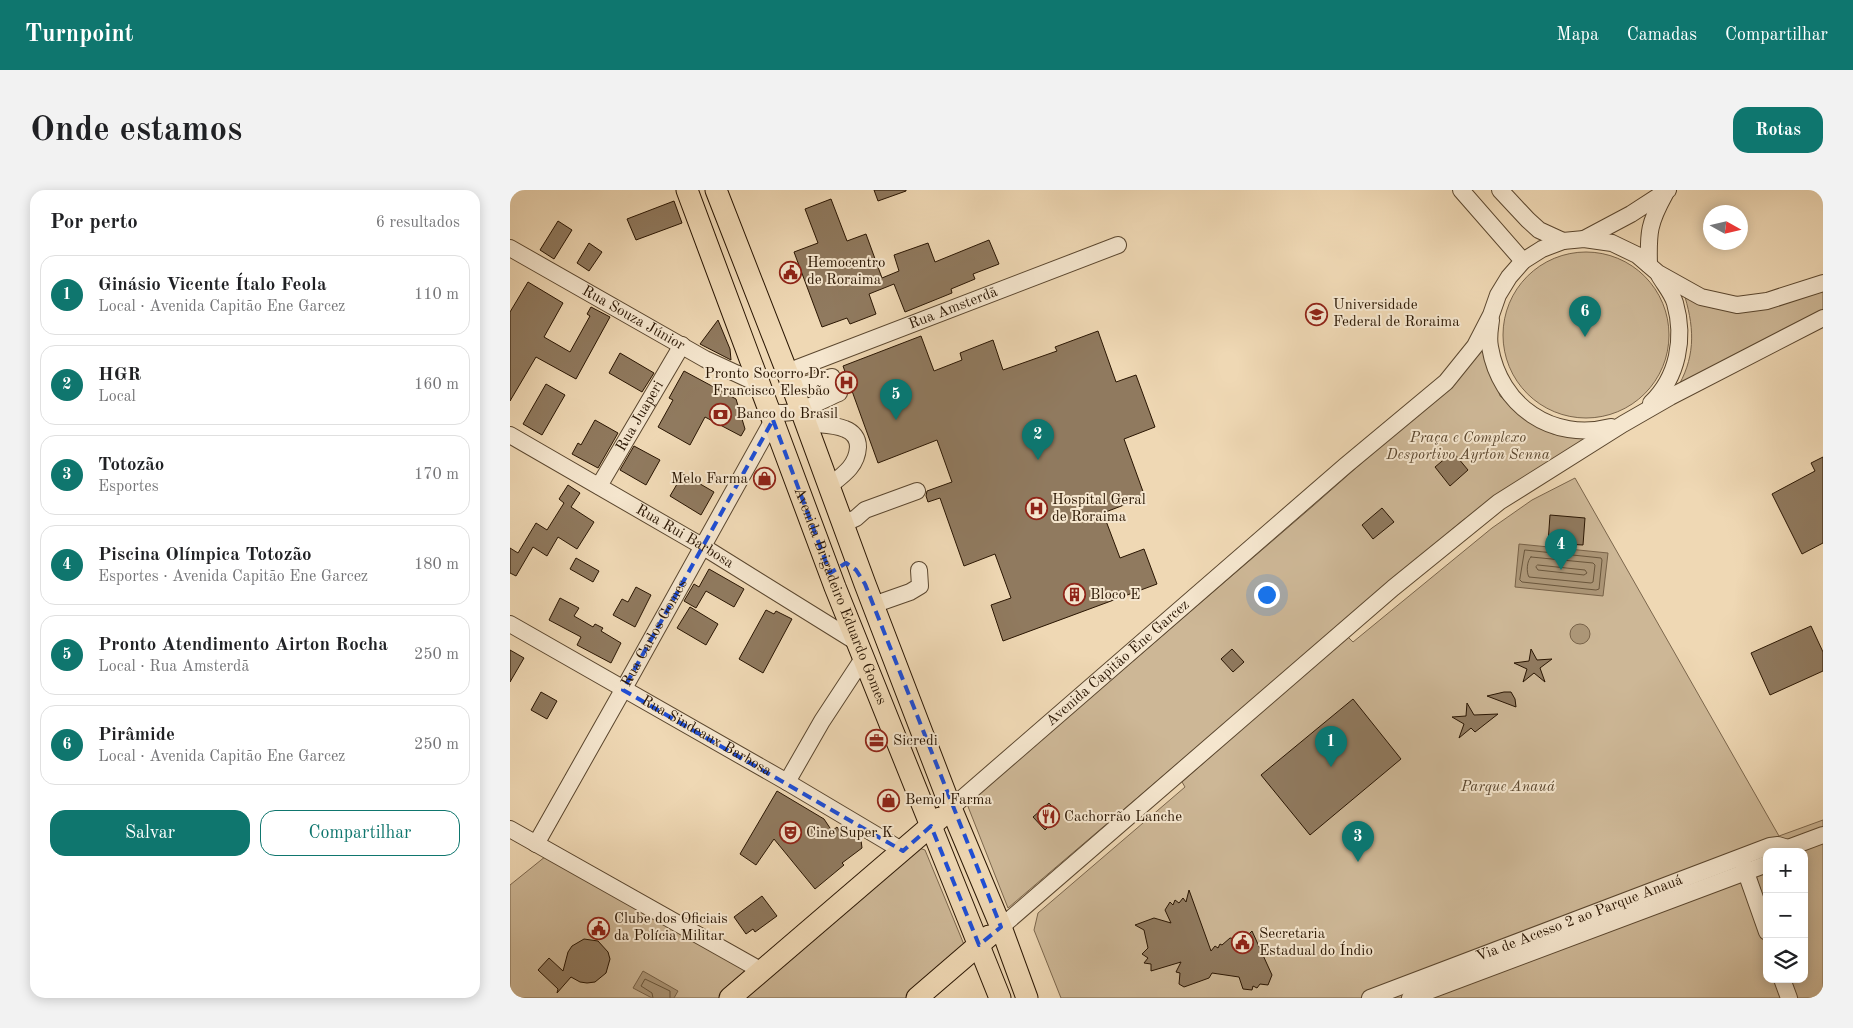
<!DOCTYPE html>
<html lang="pt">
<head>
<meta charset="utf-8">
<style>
  body { margin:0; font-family:"Old Standard TT",serif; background:#f2f2f2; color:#202124 }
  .controls { position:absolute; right:15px; bottom:15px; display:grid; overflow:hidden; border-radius:10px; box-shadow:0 2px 12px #0003 }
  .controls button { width:45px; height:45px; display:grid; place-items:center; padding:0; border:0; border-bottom:1px solid #e0e0e0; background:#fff; color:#202124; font:25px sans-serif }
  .compass { position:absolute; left:1193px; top:15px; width:45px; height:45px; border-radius:50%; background:#fff; box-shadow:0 2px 12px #0003; rotate:98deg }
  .you { position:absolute; left:756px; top:404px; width:18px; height:18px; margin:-12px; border:4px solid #fff; border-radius:50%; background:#1a73e8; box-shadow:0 0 0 8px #1a73e833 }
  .badge { display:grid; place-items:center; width:32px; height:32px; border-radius:50%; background:#0f766e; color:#fff; font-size:16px; font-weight:700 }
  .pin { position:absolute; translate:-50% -41px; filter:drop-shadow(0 1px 2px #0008) }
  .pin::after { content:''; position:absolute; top:26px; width:18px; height:15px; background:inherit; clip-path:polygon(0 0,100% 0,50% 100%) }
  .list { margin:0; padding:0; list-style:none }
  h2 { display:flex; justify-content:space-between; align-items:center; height:65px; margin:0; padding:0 20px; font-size:21px }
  h2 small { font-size:16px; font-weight:400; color:#757577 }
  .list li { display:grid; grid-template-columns:32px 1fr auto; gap:15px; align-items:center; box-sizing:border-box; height:80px; margin:0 10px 10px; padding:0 10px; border:1px solid #e0e0e0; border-radius:15px }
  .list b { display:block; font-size:19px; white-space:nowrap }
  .list p { margin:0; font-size:16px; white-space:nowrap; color:#757577 }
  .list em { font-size:16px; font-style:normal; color:#757577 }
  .actions { display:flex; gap:10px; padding:15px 20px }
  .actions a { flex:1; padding:11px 0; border:1px solid #0f766e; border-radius:15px; text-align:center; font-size:18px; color:#0f766e }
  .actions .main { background:#0f766e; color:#fff }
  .icon { flex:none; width:28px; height:28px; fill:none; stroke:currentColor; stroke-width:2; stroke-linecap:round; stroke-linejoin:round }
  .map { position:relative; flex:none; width:1313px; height:808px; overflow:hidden; border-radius:15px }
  header { display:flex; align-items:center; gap:30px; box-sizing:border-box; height:70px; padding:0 25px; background:#0f766e; color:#fff }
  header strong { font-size:24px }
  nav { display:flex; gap:28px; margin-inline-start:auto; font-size:18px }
  .intro { display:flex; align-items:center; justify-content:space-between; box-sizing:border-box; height:120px; padding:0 30px }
  h1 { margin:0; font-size:35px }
  .button { padding:12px 22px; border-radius:15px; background:#0f766e; color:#fff; font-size:18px; font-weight:700 }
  main { display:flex; gap:30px; padding:0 30px }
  aside { flex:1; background:#fff; border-radius:15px; box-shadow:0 2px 12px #0003 }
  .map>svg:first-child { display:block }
</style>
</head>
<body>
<header>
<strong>Turnpoint</strong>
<nav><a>Mapa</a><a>Camadas</a><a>Compartilhar</a></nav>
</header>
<div class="intro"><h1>Onde estamos</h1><a class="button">Rotas</a></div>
<main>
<aside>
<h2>Por perto<small>6 resultados</small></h2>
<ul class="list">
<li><span class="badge">1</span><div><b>Ginásio Vicente Ítalo Feola</b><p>Local · Avenida Capitão Ene Garcez</p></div><em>110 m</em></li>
<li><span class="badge">2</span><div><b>HGR</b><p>Local</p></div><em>160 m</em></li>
<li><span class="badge">3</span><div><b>Totozão</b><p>Esportes</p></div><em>170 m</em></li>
<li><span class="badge">4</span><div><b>Piscina Olímpica Totozão</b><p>Esportes · Avenida Capitão Ene Garcez</p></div><em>180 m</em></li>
<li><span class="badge">5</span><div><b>Pronto Atendimento Airton Rocha</b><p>Local · Rua Amsterdã</p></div><em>250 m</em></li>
<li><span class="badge">6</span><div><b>Pirâmide</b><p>Local · Avenida Capitão Ene Garcez</p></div><em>250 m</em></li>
</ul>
<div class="actions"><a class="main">Salvar</a><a>Compartilhar</a></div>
</aside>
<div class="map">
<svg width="1313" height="808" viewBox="0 0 1313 808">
  <rect width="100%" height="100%" fill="#efd8b4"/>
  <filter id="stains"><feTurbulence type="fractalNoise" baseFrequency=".004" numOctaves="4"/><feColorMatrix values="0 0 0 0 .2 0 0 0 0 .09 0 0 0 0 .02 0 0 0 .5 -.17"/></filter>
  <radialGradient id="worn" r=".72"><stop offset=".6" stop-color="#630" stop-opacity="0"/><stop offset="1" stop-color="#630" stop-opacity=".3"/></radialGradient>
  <path fill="#cdb796" stroke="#7b664c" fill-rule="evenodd" d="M993 145a83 83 0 1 1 166 0a83 83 0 1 1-166 0Z
    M 1313,101 L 1313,124 L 1166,200 C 1185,169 1185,141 1175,107 L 1203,118 L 1217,120 Z
    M 974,157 L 990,206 L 1015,229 L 1043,244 L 1086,246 L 1015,289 L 952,331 L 498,718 L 457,614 L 803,316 L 943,192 Z
    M 1065,288 L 1269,646 L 1313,630 L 1313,808 L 551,808 L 524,740 L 528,723 L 675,597 L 672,592 L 837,446 L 843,452 L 982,338 L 1022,310 ZM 1257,662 L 1294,662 L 1294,789 L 1257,789 Z
    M 406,657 L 415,660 L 455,757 L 397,808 L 230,808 Z
    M 41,662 L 252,781 L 220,808 L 2,808 L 0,806 L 0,695 Z"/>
  <path fill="#ac9677" stroke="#786248" d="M 1009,354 L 1098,363 L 1093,406 L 1005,397 Z
    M1060 444a10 10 0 1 1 20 0a10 10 0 1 1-20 0Z
    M 133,781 L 168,801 L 164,808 L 142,808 L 123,798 Z"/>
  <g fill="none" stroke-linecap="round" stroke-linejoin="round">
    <path stroke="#6a563c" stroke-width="1" d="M 1015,360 L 1091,368 L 1092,370 L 1089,399 L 1086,400 L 1012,392 L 1010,390 Z
      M 1021,367 L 1083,373 L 1085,375 L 1083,392 L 1081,393 L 1019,387 C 1016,382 1017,370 1021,367 Z
      M 1028,375 L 1075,380 L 1077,383 L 1074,385 L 1028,380 L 1026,377 Z
      M 143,808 L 142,803 L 131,796 L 135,789 L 160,801 L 160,808"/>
  </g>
  <path fill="#907a5f" stroke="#291502" d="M 364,0 L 396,0 L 396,1 L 368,11 Z
    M 321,9 L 337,51 L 356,44 L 372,88 L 389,81 L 384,65 L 418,53 L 425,72 L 479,50 L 489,74 L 463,84 L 465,89 L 441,99 L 442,103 L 395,122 L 384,94 L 359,104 L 366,124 L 340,134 L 337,128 L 312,137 L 284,62 L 308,53 L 295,19 Z
    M 164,11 L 172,33 L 126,50 L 117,29 Z
    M 48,31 L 62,40 L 44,69 L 30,60 Z
    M 79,53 L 92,62 L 79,81 L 67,73 Z
    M 18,92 L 53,113 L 34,147 L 60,162 L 80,126 L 77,124 L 81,117 L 100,127 L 66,189 L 26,167 L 0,211 L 0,122 Z
    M 208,130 L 220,159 L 221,170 L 190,154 Z
    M 588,141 L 606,192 L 626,185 L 645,237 L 614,249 L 635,307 L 593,323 L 610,368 L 634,359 L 647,394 L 493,451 L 481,415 L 501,408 L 485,364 L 454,376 L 430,308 L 418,312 L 416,306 L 417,301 L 442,292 L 427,250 L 368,273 L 333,176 L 411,146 L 424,181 L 452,170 L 450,163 L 483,150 L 493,180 L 547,161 L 545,157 Z
    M 110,163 L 144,183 L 132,202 L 99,183 Z
    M 174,181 L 226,209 L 235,239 L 231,246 L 195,227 L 180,255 L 148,237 L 163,210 L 159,208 Z
    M 36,194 L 55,205 L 32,245 L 13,234 Z
    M 85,230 L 108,243 L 88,278 L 62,264 L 68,253 L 71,255 Z
    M 124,256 L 150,270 L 136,295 L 110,280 Z
    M 943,262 L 958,280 L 940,296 L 925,277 Z
    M 1313,267 L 1313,353 L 1292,364 L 1262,304 L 1305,281 L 1301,273 Z
    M 173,284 L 204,302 L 191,325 L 160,306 Z
    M 58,295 L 70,303 L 61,317 L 84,332 L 67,359 L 48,347 L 37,366 L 23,357 L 6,386 L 0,383 L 0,358 L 8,363 L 26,333 L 37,340 L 54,313 L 49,309 Z
    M 872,318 L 884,332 L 863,349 L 852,335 Z
    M 1040,325 L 1075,328 L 1073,355 L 1038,353 Z
    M 66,368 L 89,381 L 83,392 L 60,379 Z
    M 199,379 L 234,399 L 224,417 L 196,401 L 186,418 L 174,411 L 184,394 L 189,397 Z
    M 126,397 L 141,405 L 125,437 L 103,425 L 112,409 L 118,412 Z
    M 50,408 L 69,418 L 64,426 L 83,437 L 85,434 L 93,438 L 91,441 L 111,453 L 101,473 L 67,455 L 71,447 L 39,430 Z
    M 180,417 L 208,434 L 196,455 L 167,438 Z
    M 256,420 L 264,424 L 266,421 L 282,429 L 253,483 L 229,469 Z
    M 1301,436 L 1313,462 L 1313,481 L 1260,505 L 1241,463 Z
    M 722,459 L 734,472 L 723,482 L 711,469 Z
    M 1021,459 L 1027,470 L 1042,469 L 1030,478 L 1035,492 L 1024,483 L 1013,492 L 1017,479 L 1004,473 L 1019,471 Z
    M 0,460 L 14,468 L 0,492 Z
    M 31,502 L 47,511 L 37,529 L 21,520 Z
    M 994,502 L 1001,502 L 1005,509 L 1006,517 L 977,506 Z
    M 843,509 L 891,569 L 800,645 L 751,585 Z
    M 957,513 L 964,525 L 988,524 L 965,542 L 961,538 L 949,548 L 954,534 L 942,527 L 956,526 Z
    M 267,601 L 314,629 L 322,641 L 327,637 L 334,647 L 339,643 L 351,650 L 352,658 L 332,673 L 334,675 L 305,699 L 264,649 L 246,675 L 230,664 Z
    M 539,613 L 550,625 L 535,640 L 523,627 Z
    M 679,700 L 701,761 L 705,756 L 708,758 L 710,754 L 712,755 L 720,748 L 727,749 L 731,745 L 733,746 L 736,743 L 738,745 L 742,741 L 762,785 L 758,795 L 750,794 L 747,798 L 743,796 L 742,800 L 733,799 L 729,787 L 702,783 L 699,788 L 674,797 L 669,794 L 670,783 L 666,782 L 671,772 L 641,781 L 641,774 L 634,773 L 638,768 L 632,764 L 638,758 L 634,740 L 625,735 L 644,728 L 661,733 L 655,720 L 660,712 L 663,715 L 665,710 L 669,713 L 673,708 L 676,712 Z
    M 252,706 L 267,726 L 245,742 L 243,739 L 236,744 L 224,727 Z
    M 74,749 L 88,751 L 98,762 L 100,769 L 96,783 L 85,792 L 77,793 L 70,792 L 61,787 L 47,803 L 48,799 L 28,780 L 39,768 L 53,781 L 58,762 L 62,756 Z"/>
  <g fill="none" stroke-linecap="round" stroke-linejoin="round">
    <defs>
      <g id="minor">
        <path d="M 951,0 L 1013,71"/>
        <path d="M 990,0 L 1018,30 L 1029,40 L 1053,51"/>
        <path d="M 1074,49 L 1121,24 L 1158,0"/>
        <path id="s1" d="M 0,58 L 195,169 L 249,194"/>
        <path d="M 1139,75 C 1138,42 1139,33 1155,4"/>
        <path d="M 981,130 C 980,138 978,148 980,157 C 990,216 1042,252 1101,237"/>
        <path id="s2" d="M 277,182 L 608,55"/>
        <path d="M 1141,213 C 1168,187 1175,148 1165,113 C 1162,103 1154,94 1149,85"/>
        <path d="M 259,221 C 283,229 307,212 329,203 L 322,187 L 283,198"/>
        <path d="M 297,233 C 309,235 323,234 335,239 C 343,242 348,248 348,257 C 347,276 333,285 319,296"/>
        <path id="s3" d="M 0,245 L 192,356 L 348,453"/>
        <path id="s4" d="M 89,296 L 172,155"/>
        <path d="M 333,334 L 346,328 L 355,320 L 407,301"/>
        <path d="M 363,415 L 400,402 L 410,396 L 409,380"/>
        <path id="s5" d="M 0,434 L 277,592 L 393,661"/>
        <path d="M 277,592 L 312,531 L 354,467"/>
        <path id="s6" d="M 441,618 L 835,276 L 936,192 L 965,156 L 981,125 L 988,105 L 999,87 L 1013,71 L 1032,59 L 1053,51 L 1074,49 L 1102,53 L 1127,65 L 1148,83 L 1191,107 L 1227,115 L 1257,111 L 1313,93"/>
        <path d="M 0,639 L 252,781"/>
        <path id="s7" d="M 26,654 L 113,500 L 263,230"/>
        <path d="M 1233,674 L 1257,742"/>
        <path d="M 491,737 L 883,398 L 989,312 L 1113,234 L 1160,207 L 1313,128"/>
        <path d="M 1272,789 L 1279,808"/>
        <path id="s8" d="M 860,808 L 1260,656 L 1268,655 L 1278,658 L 1313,645"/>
        <path d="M 900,808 L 1257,674"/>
      </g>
      <g id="major">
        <path id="s9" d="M 177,0 L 325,397 L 490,808"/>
        <path d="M 206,0 L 277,182 L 355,394 L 441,618 L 491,737 L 517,808"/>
        <path d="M 220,808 L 430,628"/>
        <path d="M 407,808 L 479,746"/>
      </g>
    </defs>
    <use href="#minor" stroke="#5a462e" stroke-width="18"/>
    <use href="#major" stroke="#291502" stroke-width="23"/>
    <use href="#minor" stroke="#f5e6ce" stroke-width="16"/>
    <use href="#major" stroke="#efd8b4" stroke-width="21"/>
  </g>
  <path fill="none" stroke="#1d4ed8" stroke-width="4" stroke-dasharray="10 6" stroke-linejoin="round" d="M 263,230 L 320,383 L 336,373 L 346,380 L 355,394 L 491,737 L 469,755 L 421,636 L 393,661 L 113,500 Z"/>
  <defs>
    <symbol id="civic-ring" viewBox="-11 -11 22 22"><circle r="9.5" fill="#f5e6ce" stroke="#8f2418" stroke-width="1.5"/><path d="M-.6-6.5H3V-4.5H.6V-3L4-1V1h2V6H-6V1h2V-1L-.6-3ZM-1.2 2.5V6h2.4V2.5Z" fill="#8f2418"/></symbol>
    <symbol id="university-ring" viewBox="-11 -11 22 22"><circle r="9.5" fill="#f5e6ce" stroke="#8f2418" stroke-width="1.5"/><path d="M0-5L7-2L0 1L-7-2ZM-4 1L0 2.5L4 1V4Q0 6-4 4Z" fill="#8f2418"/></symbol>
    <symbol id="hospital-ring" viewBox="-11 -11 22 22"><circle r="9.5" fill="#f5e6ce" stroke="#8f2418" stroke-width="1.5"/><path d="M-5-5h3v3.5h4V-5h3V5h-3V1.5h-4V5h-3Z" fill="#8f2418"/></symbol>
    <symbol id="bank-ring" viewBox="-11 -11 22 22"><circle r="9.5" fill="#f5e6ce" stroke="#8f2418" stroke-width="1.5"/><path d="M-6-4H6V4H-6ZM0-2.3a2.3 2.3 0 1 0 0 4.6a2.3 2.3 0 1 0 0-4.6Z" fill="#8f2418"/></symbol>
    <symbol id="shop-ring" viewBox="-11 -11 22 22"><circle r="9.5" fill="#f5e6ce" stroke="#8f2418" stroke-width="1.5"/><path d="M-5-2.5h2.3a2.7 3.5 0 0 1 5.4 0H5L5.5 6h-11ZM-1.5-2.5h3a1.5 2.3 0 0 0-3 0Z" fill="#8f2418"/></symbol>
    <symbol id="building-ring" viewBox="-11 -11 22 22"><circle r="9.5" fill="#f5e6ce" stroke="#8f2418" stroke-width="1.5"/><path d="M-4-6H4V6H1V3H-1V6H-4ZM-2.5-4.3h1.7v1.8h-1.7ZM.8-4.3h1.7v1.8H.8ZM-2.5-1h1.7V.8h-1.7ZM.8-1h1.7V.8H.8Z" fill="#8f2418"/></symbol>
    <symbol id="office-ring" viewBox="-11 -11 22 22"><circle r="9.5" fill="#f5e6ce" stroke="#8f2418" stroke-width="1.5"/><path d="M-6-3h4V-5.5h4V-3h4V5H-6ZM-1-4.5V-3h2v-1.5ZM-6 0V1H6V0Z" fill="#8f2418"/></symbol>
    <symbol id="restaurant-ring" viewBox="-11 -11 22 22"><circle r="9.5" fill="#f5e6ce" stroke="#8f2418" stroke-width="1.5"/><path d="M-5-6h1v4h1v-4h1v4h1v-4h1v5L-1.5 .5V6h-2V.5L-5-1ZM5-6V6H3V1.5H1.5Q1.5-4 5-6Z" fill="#8f2418"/></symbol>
    <symbol id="theatre-ring" viewBox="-11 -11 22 22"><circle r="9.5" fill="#f5e6ce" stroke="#8f2418" stroke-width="1.5"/><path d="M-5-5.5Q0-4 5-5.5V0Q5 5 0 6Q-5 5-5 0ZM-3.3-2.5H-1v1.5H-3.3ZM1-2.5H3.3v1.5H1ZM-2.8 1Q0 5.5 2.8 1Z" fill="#8f2418"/></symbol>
  </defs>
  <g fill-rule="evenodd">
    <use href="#civic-ring" x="268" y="70" width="25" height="25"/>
    <use href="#university-ring" x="794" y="112" width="25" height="25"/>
    <use href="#hospital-ring" x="324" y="180" width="25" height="25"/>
    <use href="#bank-ring" x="198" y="212" width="25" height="25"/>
    <use href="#shop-ring" x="242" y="276" width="25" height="25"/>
    <use href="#hospital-ring" x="514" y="306" width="25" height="25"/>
    <use href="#building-ring" x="552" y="392" width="25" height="25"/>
    <use href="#office-ring" x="354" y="538" width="25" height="25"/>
    <use href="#shop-ring" x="366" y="598" width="25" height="25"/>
    <use href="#restaurant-ring" x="526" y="614" width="25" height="25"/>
    <use href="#theatre-ring" x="268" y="630" width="25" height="25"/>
    <use href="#civic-ring" x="76" y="726" width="25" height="25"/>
    <use href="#civic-ring" x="720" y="740" width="25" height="25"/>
  </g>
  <g text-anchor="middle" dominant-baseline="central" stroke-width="4" stroke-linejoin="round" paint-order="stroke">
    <g font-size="15" fill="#291502" stroke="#f5e6ce" text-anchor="start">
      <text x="297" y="73">Hemocentro<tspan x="297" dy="17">de Roraima</tspan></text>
      <text x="823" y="115">Universidade<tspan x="823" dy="17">Federal de Roraima</tspan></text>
      <text x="320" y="184" text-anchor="end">Pronto Socorro Dr.<tspan x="320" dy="17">Francisco Elesbão</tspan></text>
      <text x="226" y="224">Banco do Brasil</text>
      <text x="238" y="289" text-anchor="end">Melo Farma</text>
      <text x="542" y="310">Hospital Geral<tspan x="542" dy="17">de Roraima</tspan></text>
      <text x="580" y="405">Bloco E</text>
      <text x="383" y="551">Sicredi</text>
      <text x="395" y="610">Bemol Farma</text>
      <text x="554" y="627">Cachorrão Lanche</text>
      <text x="296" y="643">Cine Super K</text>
      <text x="104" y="729">Clube dos Oficiais<tspan x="104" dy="17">da Polícia Militar</tspan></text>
      <text x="749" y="744">Secretaria<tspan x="749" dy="17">Estadual do Índio</tspan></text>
    </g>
    <g font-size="15" fill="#291502" stroke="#f5e6ce">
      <text stroke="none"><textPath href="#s2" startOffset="178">Rua Amsterdã</textPath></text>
      <text stroke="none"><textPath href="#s1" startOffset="142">Rua Souza Júnior</textPath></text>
      <text stroke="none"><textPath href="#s4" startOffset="81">Rua Juaperi</textPath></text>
      <text stroke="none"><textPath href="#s3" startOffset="202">Rua Rui Barbosa</textPath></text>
      <text stroke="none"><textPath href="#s9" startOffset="434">Avenida Brigadeiro Eduardo Gomes</textPath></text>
      <text stroke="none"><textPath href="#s7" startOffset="242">Rua Carlos Gomes</textPath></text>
      <text stroke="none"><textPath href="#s6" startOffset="221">Avenida Capitão Ene Garcez</textPath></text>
      <text stroke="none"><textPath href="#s5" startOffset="226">Rua Sindeaux Barbosa</textPath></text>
      <text stroke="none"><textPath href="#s8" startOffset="224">Via de Acesso 2 ao Parque Anauá</textPath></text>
    </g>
    <g font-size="15" font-style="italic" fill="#5a462e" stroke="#f5e6ce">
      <text x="958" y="248">Praça e Complexo<tspan x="958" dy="17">Desportivo Ayrton Senna</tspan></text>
      <text x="998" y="597">Parque Anauá</text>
    </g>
  </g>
  <rect width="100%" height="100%" filter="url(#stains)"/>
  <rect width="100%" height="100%" fill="url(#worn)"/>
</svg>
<div class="controls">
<button>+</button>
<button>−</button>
<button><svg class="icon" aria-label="layers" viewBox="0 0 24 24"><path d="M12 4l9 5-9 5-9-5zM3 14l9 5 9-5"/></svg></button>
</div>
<svg class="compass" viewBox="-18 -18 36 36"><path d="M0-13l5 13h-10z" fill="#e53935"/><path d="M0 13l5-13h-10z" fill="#757577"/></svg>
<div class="you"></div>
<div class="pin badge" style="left:821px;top:577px">1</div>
<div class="pin badge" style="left:528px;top:270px">2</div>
<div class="pin badge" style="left:848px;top:672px">3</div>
<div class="pin badge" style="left:1051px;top:380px">4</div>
<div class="pin badge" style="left:386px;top:230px">5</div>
<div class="pin badge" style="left:1075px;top:147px">6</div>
</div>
</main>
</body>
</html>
